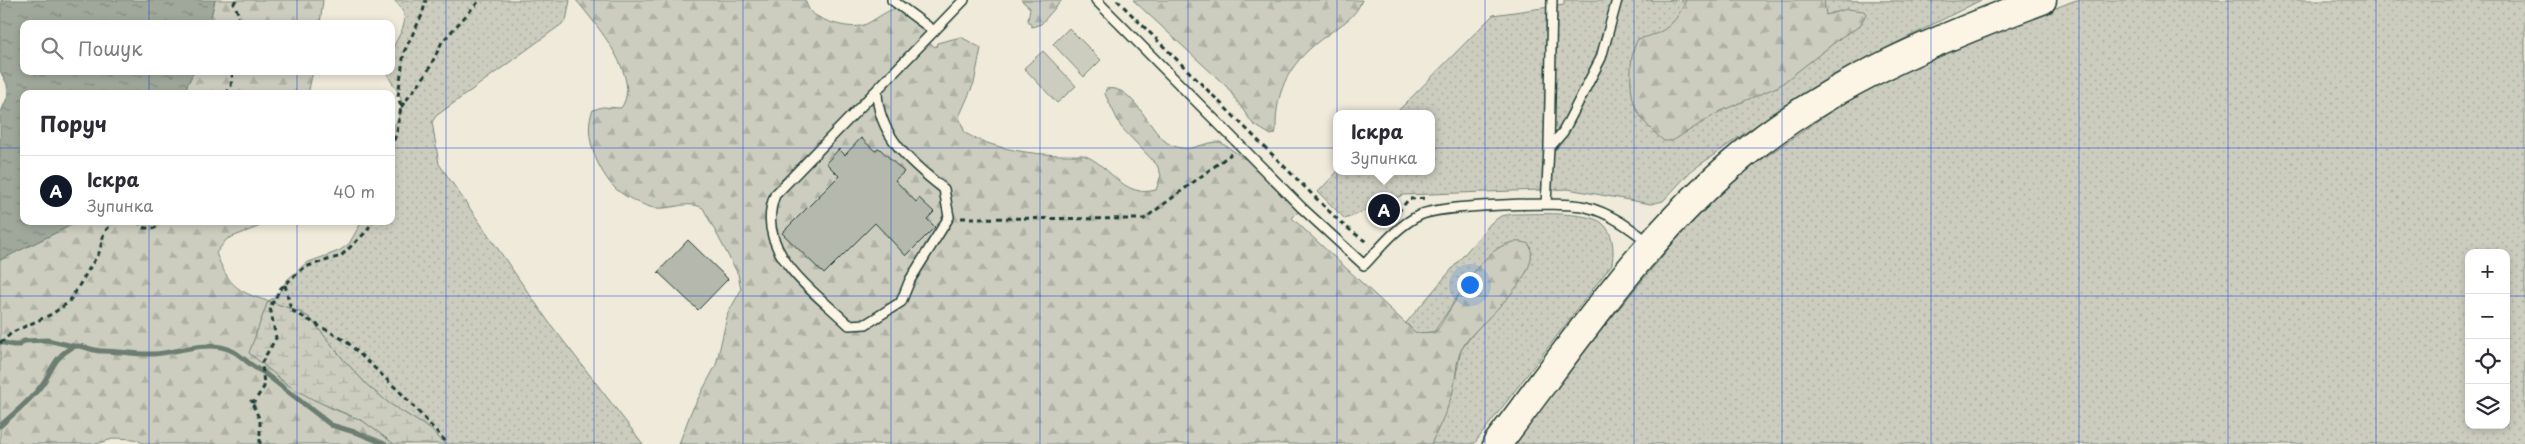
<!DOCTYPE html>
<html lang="uk">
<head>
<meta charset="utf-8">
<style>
  body { margin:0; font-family:"Playpen Sans",sans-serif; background:#f2f2f3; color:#2b2b33 }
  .controls { position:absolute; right:15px; bottom:15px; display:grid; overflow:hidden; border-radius:10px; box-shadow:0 2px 8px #0003 }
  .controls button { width:45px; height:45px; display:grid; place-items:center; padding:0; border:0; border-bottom:1px solid #e1e1e2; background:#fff; color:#2b2b33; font:25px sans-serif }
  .you { position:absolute; left:1469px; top:284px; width:18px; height:18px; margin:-12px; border:4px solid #fff; border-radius:50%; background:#1a73e8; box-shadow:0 0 0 8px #1a73e833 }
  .badge { display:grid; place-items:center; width:32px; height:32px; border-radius:50%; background:#111827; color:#fff; font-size:16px; font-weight:700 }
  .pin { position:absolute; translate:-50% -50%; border:2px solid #fff; box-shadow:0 1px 5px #0006 }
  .popup { position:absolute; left:1333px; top:110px; width:102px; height:65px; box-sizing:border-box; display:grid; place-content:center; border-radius:10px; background:#fff; filter:drop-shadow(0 1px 4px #0005); font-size:16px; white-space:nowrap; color:#7c7c81 }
  .popup b { font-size:19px; color:#2b2b33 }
  .popup::after { content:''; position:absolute; left:50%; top:100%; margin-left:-10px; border:10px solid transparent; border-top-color:#fff }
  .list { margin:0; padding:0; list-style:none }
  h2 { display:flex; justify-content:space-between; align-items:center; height:65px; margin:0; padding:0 20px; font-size:21px }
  h2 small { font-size:16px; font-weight:400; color:#7c7c81 }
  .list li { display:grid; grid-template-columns:32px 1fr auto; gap:15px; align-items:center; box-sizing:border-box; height:70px; padding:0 20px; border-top:1px solid #e1e1e2 }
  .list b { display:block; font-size:19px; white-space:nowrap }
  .list p { margin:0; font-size:16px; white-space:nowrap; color:#7c7c81 }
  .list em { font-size:16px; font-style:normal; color:#7c7c81 }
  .icon { flex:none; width:28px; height:28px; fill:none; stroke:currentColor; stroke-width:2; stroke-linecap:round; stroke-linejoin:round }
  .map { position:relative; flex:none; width:2525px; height:444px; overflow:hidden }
  .search { position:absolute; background:#fff; box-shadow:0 2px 8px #0003; left:20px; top:20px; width:375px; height:55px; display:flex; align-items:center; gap:12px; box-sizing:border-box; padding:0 18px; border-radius:10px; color:#7c7c81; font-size:19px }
  .panel { position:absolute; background:#fff; box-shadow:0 2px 8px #0003; left:20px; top:90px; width:375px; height:135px; border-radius:10px }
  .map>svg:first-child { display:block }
</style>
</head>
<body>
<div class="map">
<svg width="2525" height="444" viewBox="0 0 2525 444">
  <defs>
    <pattern id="grass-dots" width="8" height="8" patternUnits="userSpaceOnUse" patternTransform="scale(1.25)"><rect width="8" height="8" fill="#cccdbf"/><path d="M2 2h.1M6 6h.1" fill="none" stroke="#afb1a5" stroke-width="1.8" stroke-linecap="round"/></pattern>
    <pattern id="forest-firs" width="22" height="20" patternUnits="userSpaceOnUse" patternTransform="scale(1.25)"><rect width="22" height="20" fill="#cccdbf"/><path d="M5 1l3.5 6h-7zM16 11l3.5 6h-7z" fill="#afb1a5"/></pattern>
    <pattern id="wetland-marsh" width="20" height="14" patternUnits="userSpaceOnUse" patternTransform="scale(1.25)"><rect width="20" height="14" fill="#cccdbf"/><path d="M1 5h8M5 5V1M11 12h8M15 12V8" fill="none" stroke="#afb1a5"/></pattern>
    <pattern id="water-ripples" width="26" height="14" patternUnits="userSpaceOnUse" patternTransform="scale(1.25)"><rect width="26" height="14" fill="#9fa89a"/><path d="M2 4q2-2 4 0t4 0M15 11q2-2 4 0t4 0" fill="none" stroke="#818a7e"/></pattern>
  </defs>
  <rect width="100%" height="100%" fill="#efeada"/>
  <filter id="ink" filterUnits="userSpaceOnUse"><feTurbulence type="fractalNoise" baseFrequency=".02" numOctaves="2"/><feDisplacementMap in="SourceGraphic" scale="10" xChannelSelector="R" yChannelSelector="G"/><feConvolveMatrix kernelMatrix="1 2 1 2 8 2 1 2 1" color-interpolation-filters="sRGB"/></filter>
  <g filter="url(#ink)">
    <path fill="url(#grass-dots)" stroke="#76857a" fill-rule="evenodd" d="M 394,0 L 570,0 L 566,21 L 436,116 L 432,122 L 439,164 L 548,321 L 643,444 L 445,444 L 430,429 L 390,404 L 368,386 L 343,359 L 310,318 L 300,312 L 268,301 L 276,297 L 287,280 L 306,263 L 339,251 L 349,244 L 362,221 L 391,221 L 391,131 C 397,122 405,108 400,96 C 397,87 389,82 387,71 L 391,71 C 391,65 390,57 392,51 C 399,31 415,20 394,0 Z
      M 1564,0 L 1954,1 L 1981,0 L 1833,75 L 1792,100 L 1691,171 L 1663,201 L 1651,204 L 1568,189 L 1403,195 L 1345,219 L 1318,192 L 1338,171 L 1432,171 L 1432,114 L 1395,114 L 1493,15 L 1564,5 Z
      M 2076,0 L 2525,0 L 2525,444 L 1507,444 L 1694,218 L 1734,179 L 1843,103 L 1937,55 ZM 2469,253 L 2506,253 L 2506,425 L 2469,425 Z
      M 1513,214 C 1533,214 1587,211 1602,223 C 1614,233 1614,251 1612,264 L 1474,444 L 1431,444 L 1453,389 L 1461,350 L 1476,330 L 1504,301 L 1528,270 L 1506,245 L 1498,248 L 1456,299 L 1434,332 L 1416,333 L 1406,323 L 1491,223 L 1501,216 Z"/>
    <path fill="url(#forest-firs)" stroke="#76857a" d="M 215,0 L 323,0 L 320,24 L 209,24 Z
      M 576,0 L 805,0 C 807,4 808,10 812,13 C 824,22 850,30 864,25 C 881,18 895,0 915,10 C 926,17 923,34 930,44 L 936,47 L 937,43 L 961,37 L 981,48 L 974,83 L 959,117 L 965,133 C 998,152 1045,156 1083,155 C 1110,164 1122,199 1156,190 L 1161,175 L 1157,165 L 1121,127 L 1105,94 L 1106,89 C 1135,83 1149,135 1171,145 C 1192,154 1200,142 1220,142 L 1253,164 L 1299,211 L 1292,218 L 1416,333 L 1434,332 L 1438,329 C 1456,303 1489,228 1529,244 C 1544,274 1482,320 1465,343 C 1455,357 1457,374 1453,391 C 1448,409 1439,427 1431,444 L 679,444 L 691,412 L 716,365 L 728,313 L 741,290 L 738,274 L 703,208 C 686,199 669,212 650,207 C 639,203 625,197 616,189 C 598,172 582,134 593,110 L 602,107 L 621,108 C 643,78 595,23 576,0 Z
      M 1021,0 L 1062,0 L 1041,24 L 1032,27 L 1028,20 L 1030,8 Z
      M 1133,0 L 1362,0 C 1355,18 1342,24 1327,35 C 1292,60 1275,87 1276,130 L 1275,134 L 1271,135 L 1253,124 L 1227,87 Z
      M 1686,0 L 1824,0 L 1826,15 L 1847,9 L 1864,11 L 1866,14 L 1859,27 L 1843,36 L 1779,86 L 1721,111 L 1672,141 L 1664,141 C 1638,119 1629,104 1631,69 C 1631,59 1633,48 1638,39 C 1665,33 1675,25 1686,0 Z
      M 194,71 L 313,71 L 308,94 L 183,94 Z
      M 80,221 L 273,221 L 227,239 L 216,253 C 228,284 236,292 268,301 L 250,353 L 288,385 L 331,408 L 363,421 L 394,444 L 146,444 L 134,439 L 116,438 L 96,444 L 0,444 L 0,260 Z"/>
    <path fill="url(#wetland-marsh)" stroke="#76857a" d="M 268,301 L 300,312 L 310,318 L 343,359 L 368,386 L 390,404 L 430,429 L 445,444 L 394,444 L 363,421 L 314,400 L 288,385 L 249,353 Z"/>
    <path fill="#cccdbf" stroke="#76857a" d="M 1069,28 L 1101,60 L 1084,77 L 1053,44 Z
      M 1043,51 L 1076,86 L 1057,103 L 1024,68 Z"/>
    <path fill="url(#water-ripples)" stroke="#6c7d71" d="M 1,0 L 215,0 L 209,24 L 24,24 L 24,71 L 194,71 L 183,94 L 24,94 L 24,221 L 80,221 L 0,260 L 0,114 L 8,96 L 7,84 L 0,71 Z"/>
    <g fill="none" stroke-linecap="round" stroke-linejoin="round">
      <path stroke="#6c7d71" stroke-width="5" d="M 0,342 L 13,345 L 19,345 L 24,341 L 47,340 L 73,346
        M 0,426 C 14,413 29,402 41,386 C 52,372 53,358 71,348 C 80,342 92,352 103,351 C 120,351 137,355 153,354 C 175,353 199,343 221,347 C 239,350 247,365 263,372 L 331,425 L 358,433 L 385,444"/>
    </g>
    <path fill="#b5b9ad" stroke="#1f3d34" d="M 861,138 L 875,151 L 879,148 L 904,172 L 895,180 L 916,202 L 919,198 L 934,212 L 927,219 L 935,227 L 906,256 L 875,223 L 824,274 L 782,233 L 839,176 L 826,163 L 839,149 L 845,155 Z
      M 688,240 L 728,279 L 698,310 L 658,272 Z"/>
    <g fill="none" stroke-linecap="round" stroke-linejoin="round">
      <defs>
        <path id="lane" d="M 892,0 L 934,31
          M 1096,0 L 1302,208 L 1364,265 C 1381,247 1397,226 1420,215 C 1440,205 1563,201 1586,207 C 1610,213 1629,227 1648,242
          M 877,90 C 877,135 912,164 944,189 L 949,217 L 910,280 L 901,302 L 866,324 L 849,325 C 813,290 753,251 775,195 L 964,0
          M 1549,148 L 1552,0
          M 1546,204 L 1549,148 L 1563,132 L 1601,58 L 1617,0"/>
        <path id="primary" d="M 1497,444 C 1573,344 1646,234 1744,154 C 1831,82 1937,39 2042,0"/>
      </defs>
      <use href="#lane" stroke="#1f3d34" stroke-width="12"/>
      <use href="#primary" stroke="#1f3d34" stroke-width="31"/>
      <path stroke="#1f3d34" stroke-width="3" stroke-dasharray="5 4" stroke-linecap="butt" d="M 236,0 L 234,3 L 238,13 L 238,24
        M 1117,0 L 1342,224 L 1369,244
        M 226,94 L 231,86 L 233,71
        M 401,107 L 427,73 L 442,42 L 480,0
        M 391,149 L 397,131 L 401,107 L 398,96 L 404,52 L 422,15 L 426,0
        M 1398,212 L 1409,199 L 1428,198
        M 961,218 L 1144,219 L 1231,154
        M 137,221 L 145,228 L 155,228 L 160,221
        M 285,285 L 291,310 L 346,341 L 401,393 L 448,444
        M 0,343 L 13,332 L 52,314 L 69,302 L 100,251 L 104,232 L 115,221
        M 260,444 L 260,420 L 251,401 L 254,402 L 264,387 L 262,362 L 276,338 L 270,307 L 281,288 L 305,267 L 341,256 L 367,231 L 372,221"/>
      <use href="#lane" stroke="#fcf5e5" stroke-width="9"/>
      <use href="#primary" stroke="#fcf5e5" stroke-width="28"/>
    </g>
  </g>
  <path fill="none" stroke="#1d4ed8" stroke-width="1" stroke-opacity="0.55" d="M 149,0 L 149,24M 297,0 L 297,24M 446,0 L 446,444M 594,0 L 594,444M 743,0 L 743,444M 891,0 L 891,444M 1040,0 L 1040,444M 1188,0 L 1188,444M 1337,0 L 1337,444M 1485,0 L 1485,444M 1634,0 L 1634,444M 1782,0 L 1782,444M 1931,0 L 1931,444M 2079,0 L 2079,444M 2228,0 L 2228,444M 2376,0 L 2376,444M 149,71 L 149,94M 297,71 L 297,94M 0,148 L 24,148M 391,148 L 2525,148M 149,221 L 149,444M 297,221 L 297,444M 0,296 L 2469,296M 2506,296 L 2525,296"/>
</svg>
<div class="controls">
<button>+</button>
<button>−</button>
<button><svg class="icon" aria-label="locate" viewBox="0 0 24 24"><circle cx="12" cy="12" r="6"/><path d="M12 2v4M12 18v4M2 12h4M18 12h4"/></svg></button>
<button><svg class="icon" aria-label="layers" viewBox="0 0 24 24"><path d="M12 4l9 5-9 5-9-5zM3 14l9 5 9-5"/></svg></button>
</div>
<div class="you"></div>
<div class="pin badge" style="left:1384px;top:210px">A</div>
<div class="popup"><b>Іскра</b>Зупинка</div>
<div class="search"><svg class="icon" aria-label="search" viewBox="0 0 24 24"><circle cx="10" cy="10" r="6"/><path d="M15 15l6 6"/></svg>Пошук</div>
<section class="panel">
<h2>Поруч<small></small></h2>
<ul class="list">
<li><span class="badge">A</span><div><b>Іскра</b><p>Зупинка</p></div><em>40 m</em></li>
</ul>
</section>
</div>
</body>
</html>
